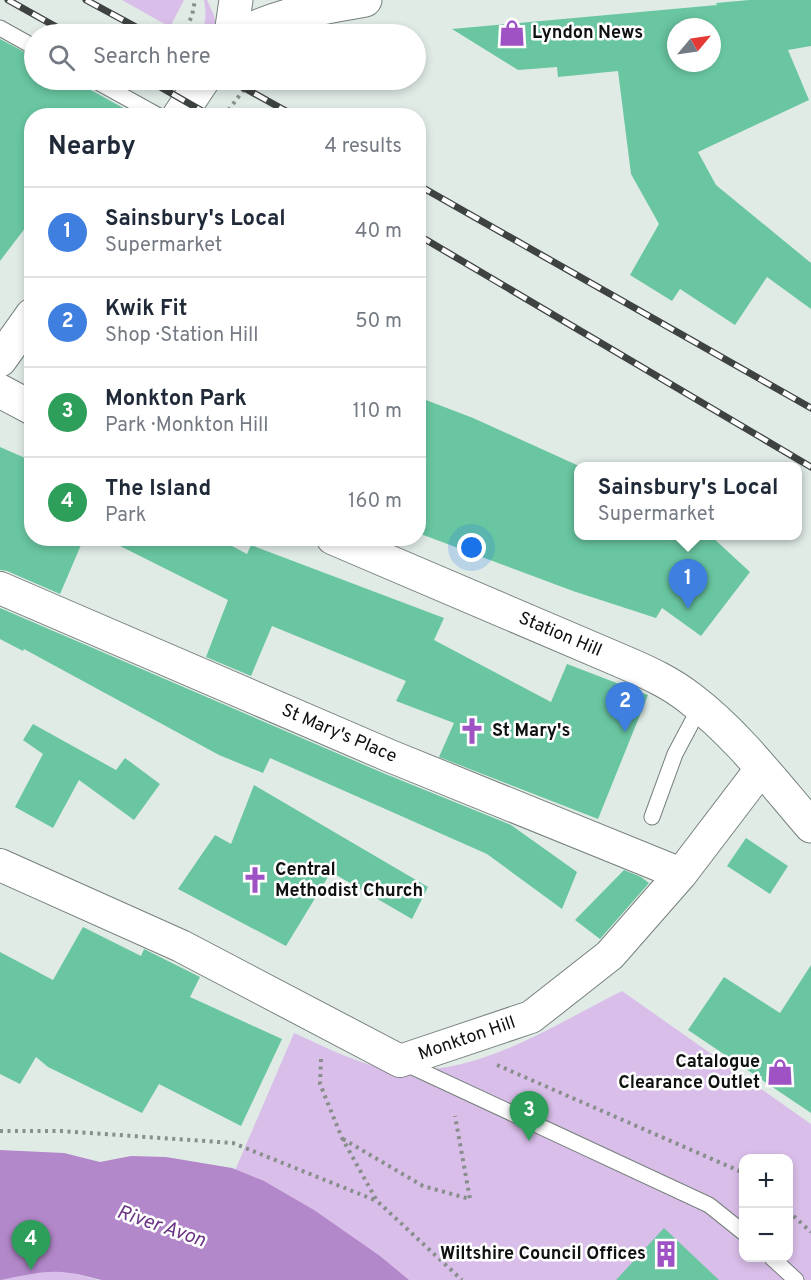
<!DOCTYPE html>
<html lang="en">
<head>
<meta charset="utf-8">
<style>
  body { margin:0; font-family:Overpass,sans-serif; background:#f6f6f7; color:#1f2937 }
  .controls { position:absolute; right:18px; bottom:18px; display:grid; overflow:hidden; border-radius:12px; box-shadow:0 3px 9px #0003 }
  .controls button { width:54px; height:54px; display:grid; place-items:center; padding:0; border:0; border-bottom:2px solid #e0e1e3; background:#fff; color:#1f2937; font:30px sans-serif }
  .compass { position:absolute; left:667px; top:18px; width:54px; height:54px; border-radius:50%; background:#fff; box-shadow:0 3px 9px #0003; rotate:61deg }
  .you { position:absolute; left:472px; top:548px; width:21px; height:21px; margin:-15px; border:4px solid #fff; border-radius:50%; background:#1a73e8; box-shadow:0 0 0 9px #1a73e833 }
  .badge { display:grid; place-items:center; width:39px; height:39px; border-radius:50%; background:#0b8043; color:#fff; font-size:20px; font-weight:700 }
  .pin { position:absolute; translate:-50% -50px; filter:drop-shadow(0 2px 3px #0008) }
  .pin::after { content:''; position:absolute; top:32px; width:21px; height:18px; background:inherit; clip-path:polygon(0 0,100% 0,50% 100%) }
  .popup { position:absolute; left:574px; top:462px; width:228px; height:78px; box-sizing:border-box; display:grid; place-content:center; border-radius:12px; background:#fff; filter:drop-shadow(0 2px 4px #0005); font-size:20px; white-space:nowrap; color:#747a83 }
  .popup b { font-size:22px; color:#1f2937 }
  .popup::after { content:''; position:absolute; left:50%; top:100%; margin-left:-12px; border:12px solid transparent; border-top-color:#fff }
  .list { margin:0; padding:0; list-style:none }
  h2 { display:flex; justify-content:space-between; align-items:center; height:78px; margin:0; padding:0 24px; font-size:26px }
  h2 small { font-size:20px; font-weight:400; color:#747a83 }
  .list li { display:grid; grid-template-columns:39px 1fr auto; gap:18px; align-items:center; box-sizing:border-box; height:90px; padding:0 24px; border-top:2px solid #e0e1e3 }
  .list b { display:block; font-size:22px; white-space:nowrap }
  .list p { margin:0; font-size:20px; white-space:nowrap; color:#747a83 }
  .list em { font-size:20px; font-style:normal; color:#747a83 }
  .icon { flex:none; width:33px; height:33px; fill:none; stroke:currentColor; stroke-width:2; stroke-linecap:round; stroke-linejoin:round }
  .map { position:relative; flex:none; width:811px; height:1280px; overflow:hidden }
  .search { position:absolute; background:#fff; box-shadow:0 3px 9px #0003; left:24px; top:24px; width:402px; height:66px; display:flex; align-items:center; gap:15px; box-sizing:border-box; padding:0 21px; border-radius:33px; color:#747a83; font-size:22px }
  .panel { position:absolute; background:#fff; box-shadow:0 3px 9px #0003; left:24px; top:108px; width:402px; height:438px; border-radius:24px }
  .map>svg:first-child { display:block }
</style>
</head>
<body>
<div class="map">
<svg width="811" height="1280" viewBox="0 0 811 1280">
  <rect width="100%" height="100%" fill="#e0ebe6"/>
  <path fill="#d9bee9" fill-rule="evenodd" d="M 122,0 L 184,0 L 170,27 Z
    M 204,0 L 207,0 C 212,11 219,22 214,34 L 200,34 C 207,23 206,12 204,0 Z
    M 622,991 L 811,1124 L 811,1280 L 380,1280 L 230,1182 L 294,1033 C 323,1046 366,1068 397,1070 C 479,1076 552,1026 622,991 ZM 744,1158 L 788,1158 L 788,1258 L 744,1258 Z
    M 19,1258 L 98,1280 L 0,1280 L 0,1260 Z"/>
  <path fill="#b388ca" d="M 0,1150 L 64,1153 L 100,1162 L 131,1156 L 166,1157 L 232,1168 L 264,1181 L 314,1210 L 380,1256 L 409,1280 L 102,1280 C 92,1278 81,1274 70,1273 C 46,1269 23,1276 0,1280 Z"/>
  <path fill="#69c6a1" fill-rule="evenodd" d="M 749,0 L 811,0 L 811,46 L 788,50 L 809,100 L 698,152 L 716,185 L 811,263 L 811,309 L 767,277 L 735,325 L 680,289 L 672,301 L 630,275 L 659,224 L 631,174 L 618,71 L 558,77 L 557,67 L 518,70 L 452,29 L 717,5 L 716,3 ZM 676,27 L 712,27 L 712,63 L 676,63 Z
    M 0,39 L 34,57 L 34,80 L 78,80 L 89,89 L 138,116 L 32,116 L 32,219 L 0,261 Z
    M 418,397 L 473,418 L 579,466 L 579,536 L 711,536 L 750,572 L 701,636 L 662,608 L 656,618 L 573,591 L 418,533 Z
    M 0,447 L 32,461 L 32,538 L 84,538 L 60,594 L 7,571 L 0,570 Z
    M 104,538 L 217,538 L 247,554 L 251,545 L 444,618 L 434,640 L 551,702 L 567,664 L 648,695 L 598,819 L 439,757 L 454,723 L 396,701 L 406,681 L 272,626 L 251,676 L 206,657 L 228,600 Z
    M 0,608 L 383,773 L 511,825 L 577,872 L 562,909 L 487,854 L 270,758 L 263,773 L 219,755 L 24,649 L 23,651 L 0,639 Z
    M 33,724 L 116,770 L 125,758 L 160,784 L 134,820 L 79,780 L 53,828 L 15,807 L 43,754 L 23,740 Z
    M 254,785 L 428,887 L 412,919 L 331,872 L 286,946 L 178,889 L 215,835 L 231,844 Z
    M 746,838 L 788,866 L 770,894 L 727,866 Z
    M 624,870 L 641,877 L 649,883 L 600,939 L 575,920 Z
    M 83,927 L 141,956 L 144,949 L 200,977 L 190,997 L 282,1039 L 241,1126 L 159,1084 L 142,1113 L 48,1067 L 36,1057 L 20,1084 L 0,1074 L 0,952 L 53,980 Z
    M 811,965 L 811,1113 L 688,1030 L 724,977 L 780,1013 Z
    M 664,1228 L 719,1280 L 616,1280 Z"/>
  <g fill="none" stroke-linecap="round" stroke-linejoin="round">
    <defs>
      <path id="lane" d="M 0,28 L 34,47
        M 94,80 L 159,116
        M 652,817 L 675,754 L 700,707
        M 404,1063 L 709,1205 L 744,1233
        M 772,1258 L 796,1280"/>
      <path id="street" d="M 0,588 L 390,756 L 681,874
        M 0,865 L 181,946 L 400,1061 L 531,1017 L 610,955 L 681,874 L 761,769"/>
      <path id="secondary" d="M 231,34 L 236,0
        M 242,34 C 281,13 323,8 365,0
        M 179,116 L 203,80
        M 0,360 L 32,315
        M 0,391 L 32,408
        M 333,538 L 626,663 C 649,673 671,683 691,699 C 737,734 773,782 811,826"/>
    </defs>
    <use href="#lane" stroke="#76807c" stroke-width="17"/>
    <use href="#street" stroke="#76807c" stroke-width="34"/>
    <use href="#secondary" stroke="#76807c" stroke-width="35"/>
    <path stroke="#878e8b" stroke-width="4" stroke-dasharray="3 4.5" stroke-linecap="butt" d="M 183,34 L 192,16 L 195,0
      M 224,116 L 251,80
      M 321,1059 L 320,1084 L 342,1138 L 377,1201 L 462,1280
      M 497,1065 L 744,1173
      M 0,1131 L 61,1131 L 233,1143 L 377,1201
      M 343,1139 L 423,1186 L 470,1199 L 455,1116
      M 788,1211 L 811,1232"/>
    <use href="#lane" stroke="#fff" stroke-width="15"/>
    <use href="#street" stroke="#fff" stroke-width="32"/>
    <use href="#secondary" stroke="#fff" stroke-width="33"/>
    <defs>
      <path id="rail" d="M 8,0 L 69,34
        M 86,0 L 149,34
        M 148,80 L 211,116
        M 230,80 L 295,116
        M 418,185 L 811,408
        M 418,235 L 811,467"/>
    </defs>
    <use href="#rail" stroke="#3e4341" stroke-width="7"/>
    <use href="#rail" stroke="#fff" stroke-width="4.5" stroke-dasharray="14" stroke-linecap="butt"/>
  </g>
  <defs>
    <symbol id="shop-bare" viewBox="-9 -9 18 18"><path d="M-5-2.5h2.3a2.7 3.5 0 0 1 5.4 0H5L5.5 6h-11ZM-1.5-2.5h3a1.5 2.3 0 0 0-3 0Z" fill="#9f52c4" stroke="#fff" stroke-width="2.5" paint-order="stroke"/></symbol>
    <symbol id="church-bare" viewBox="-9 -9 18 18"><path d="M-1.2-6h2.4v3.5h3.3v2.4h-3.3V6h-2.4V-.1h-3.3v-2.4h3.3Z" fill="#9f52c4" stroke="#fff" stroke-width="2.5" paint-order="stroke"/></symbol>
    <symbol id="building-bare" viewBox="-9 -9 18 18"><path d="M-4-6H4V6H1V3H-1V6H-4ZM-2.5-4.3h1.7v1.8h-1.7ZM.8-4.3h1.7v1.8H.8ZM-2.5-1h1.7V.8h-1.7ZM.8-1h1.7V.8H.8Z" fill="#9f52c4" stroke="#fff" stroke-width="2.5" paint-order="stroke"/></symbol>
  </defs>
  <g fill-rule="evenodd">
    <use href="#shop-bare" x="493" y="14" width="38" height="38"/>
    <use href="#church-bare" x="453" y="712" width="38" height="38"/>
    <use href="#church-bare" x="236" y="861" width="38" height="38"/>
    <use href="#shop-bare" x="761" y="1053" width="38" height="38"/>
    <use href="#building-bare" x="647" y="1235" width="38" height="38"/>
  </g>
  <g text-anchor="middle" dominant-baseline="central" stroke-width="5" stroke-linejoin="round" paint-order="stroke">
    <g font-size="18" font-weight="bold" fill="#0e1110" stroke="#fff" text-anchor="start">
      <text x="532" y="33">Lyndon News</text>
      <text x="492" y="731">St Mary's</text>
      <text x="275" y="870">Central<tspan x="275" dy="21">Methodist Church</tspan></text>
      <text x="760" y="1062" text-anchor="end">Catalogue<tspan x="760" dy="21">Clearance Outlet</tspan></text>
      <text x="646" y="1254" text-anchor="end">Wiltshire Council Offices</text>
    </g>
    <g font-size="18" fill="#0e1110" stroke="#fff">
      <text transform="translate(560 635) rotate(23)">Station Hill</text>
      <text transform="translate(339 734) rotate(23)">St Mary's Place</text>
      <text transform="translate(467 1039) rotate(-19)">Monkton Hill</text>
    </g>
    <g font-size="20" font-style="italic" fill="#6b3685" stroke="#fff">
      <text transform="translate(161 1227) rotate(19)">River Avon</text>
    </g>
  </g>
</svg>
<div class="controls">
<button>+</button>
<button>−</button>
</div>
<svg class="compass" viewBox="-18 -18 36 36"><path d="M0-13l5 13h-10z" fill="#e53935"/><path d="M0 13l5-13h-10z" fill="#747a83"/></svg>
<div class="you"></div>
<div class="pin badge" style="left:688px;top:609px;background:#3f7fe0">1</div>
<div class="popup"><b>Sainsbury's Local</b>Supermarket</div>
<div class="pin badge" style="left:625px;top:732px;background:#3f7fe0">2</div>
<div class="pin badge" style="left:529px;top:1141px;background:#2e9e5b">3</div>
<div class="pin badge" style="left:31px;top:1270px;background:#2e9e5b">4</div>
<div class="search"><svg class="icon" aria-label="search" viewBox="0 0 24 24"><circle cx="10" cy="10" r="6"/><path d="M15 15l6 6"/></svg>Search here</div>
<section class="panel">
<h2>Nearby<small>4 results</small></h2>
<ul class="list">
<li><span class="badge" style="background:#3f7fe0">1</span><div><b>Sainsbury's Local</b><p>Supermarket</p></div><em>40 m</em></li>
<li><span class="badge" style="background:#3f7fe0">2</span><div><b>Kwik Fit</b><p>Shop · Station Hill</p></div><em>50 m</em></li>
<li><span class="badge" style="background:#2e9e5b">3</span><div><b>Monkton Park</b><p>Park · Monkton Hill</p></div><em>110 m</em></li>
<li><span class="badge" style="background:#2e9e5b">4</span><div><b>The Island</b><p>Park</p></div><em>160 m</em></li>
</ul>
</section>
</div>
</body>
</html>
